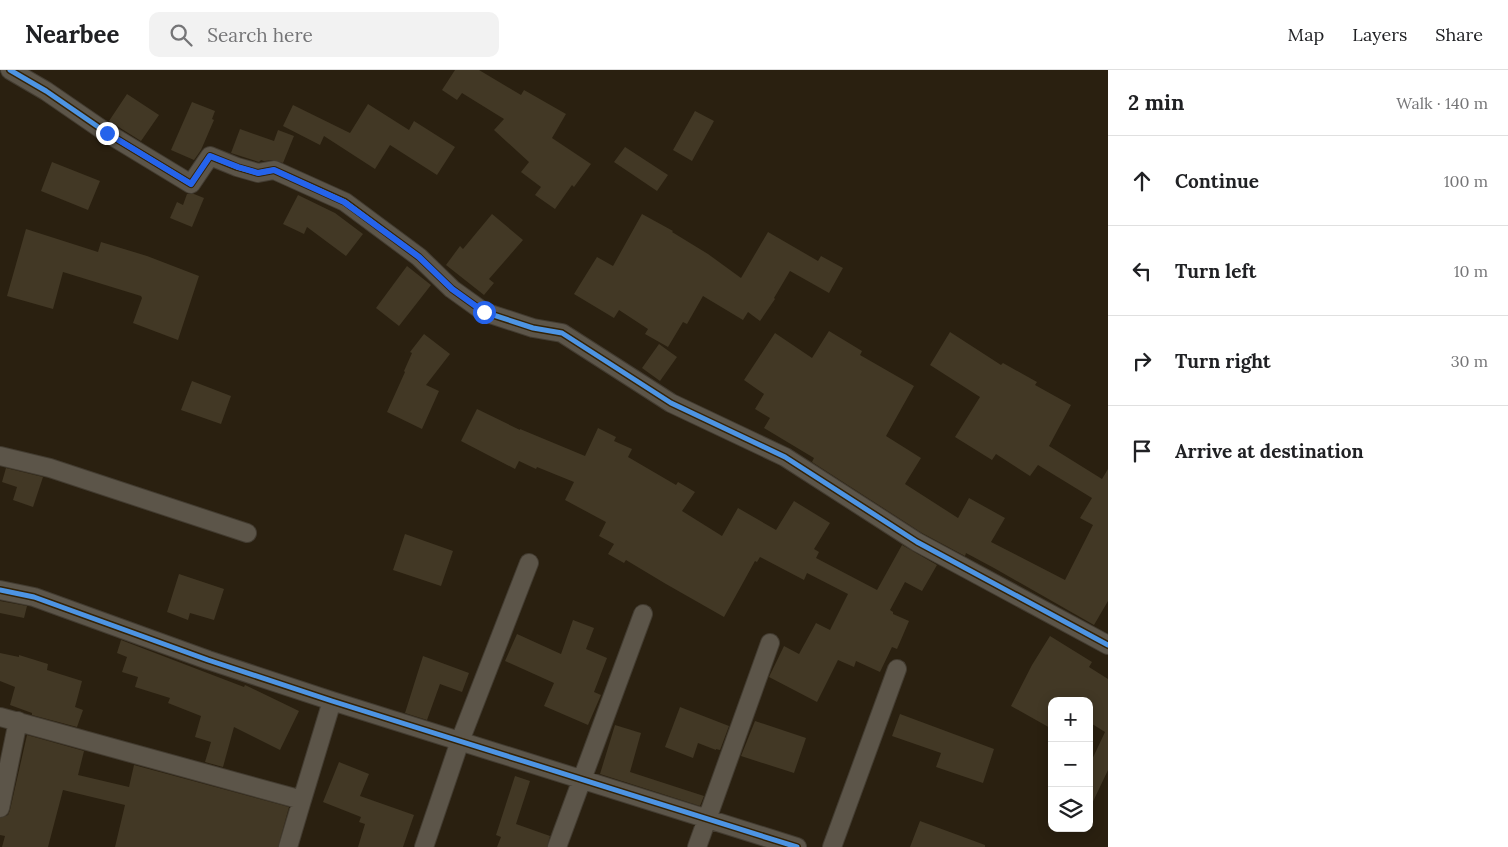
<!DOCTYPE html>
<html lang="en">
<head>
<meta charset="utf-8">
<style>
  body { margin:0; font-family:Lora,serif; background:#f2f2f2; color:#202124 }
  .controls { position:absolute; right:15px; bottom:15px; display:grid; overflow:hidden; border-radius:10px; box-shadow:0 2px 12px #0003 }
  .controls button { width:45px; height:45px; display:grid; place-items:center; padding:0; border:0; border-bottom:1px solid #e0e0e0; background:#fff; color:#202124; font:25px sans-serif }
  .stop { position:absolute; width:15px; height:15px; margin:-11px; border:4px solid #2563eb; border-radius:50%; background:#fff }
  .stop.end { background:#2563eb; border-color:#fff; box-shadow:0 1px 5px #0008 }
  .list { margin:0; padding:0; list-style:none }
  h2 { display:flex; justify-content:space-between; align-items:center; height:65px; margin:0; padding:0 20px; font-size:21px }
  h2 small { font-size:16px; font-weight:400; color:#757577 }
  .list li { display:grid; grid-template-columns:32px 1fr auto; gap:15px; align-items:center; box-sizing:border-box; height:90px; padding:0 20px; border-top:1px solid #e0e0e0 }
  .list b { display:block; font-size:19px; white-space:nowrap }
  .list em { font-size:16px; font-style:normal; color:#757577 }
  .icon { flex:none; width:28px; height:28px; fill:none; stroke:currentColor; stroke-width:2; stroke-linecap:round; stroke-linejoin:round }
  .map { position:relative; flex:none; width:1108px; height:777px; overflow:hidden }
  header { display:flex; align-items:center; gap:30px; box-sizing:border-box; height:70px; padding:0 25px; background:#fff; border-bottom:1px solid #e0e0e0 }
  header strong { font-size:24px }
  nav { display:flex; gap:28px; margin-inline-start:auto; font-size:18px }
  .search { width:350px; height:45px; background:#f2f2f2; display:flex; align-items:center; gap:12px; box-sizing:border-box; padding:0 18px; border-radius:10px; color:#757577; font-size:19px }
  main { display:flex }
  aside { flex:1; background:#fff }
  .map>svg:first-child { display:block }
</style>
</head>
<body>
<header>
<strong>Nearbee</strong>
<div class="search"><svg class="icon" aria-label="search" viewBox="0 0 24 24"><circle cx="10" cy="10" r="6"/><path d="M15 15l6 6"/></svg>Search here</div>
<nav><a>Map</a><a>Layers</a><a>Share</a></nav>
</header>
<main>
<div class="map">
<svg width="1108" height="777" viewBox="0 0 1108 777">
  <rect width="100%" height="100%" fill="#2a2010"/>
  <path fill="#423825" d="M 455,0 L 479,0 L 521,25 L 524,20 L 566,44 L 552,68 L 591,94 L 574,117 L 572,115 L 555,139 L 535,125 L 541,117 L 521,102 L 529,92 L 494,60 L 504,49 L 462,23 L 457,30 L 442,20 Z
    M 127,24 L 159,45 L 141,71 L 109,51 Z
    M 192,32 L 215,41 L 212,49 L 214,50 L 201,80 L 194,90 L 171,80 Z
    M 368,34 L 409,60 L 414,51 L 455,77 L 437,105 L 390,75 L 375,99 L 324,66 L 320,75 L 283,56 L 293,35 L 350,63 Z
    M 695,41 L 714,51 L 692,91 L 673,80 Z
    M 240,59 L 274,71 L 278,60 L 294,66 L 283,93 L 273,90 L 264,91 L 261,90 L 259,92 L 231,83 Z
    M 625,77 L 668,105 L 657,121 L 614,92 Z
    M 52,92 L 100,111 L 88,140 L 41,121 Z
    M 187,124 L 194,124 L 204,128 L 192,157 L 170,148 L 177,132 L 183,135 Z
    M 298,125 L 335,143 L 363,164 L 346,186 L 307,157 L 304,164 L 283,154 Z
    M 492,144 L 523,170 L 489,209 L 494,213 L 484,225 L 446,195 L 460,176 L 463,179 Z
    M 642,144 L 673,161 L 672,162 L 708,184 L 741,208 L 768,162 L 818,191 L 821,186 L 843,198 L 829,223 L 790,201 L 774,228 L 775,229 L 760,251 L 748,242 L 743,250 L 703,226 L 687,254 L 683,252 L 668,277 L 645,264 L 648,259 L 619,240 L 614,248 L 574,224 L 597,187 L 613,196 Z
    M 26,159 L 98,182 L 101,172 L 147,186 L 199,206 L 178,270 L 133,253 L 142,228 L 141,226 L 63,202 L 53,239 L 7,226 Z
    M 407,196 L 431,215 L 399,256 L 376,238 Z
    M 829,261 L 862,281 L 860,285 L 914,316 L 886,366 L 921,388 L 905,414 L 958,448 L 969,428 L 1005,448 L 991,472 L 1065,510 L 1093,455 L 1080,448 L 1092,428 L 1038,395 L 1030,406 L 996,384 L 992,390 L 955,367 L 980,327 L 930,295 L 950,262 L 1001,295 L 1003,293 L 1037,312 L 1035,315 L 1071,335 L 1049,376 L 1102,409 L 1108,399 L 1108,531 L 1094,555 L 994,498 L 966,483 L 965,486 L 922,463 L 812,392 L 814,388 L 764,358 L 770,348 L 755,339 L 764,324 L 744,310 L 775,263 L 812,288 Z
    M 424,264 L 450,284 L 426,315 L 439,321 L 422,359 L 387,342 L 405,302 L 404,301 L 412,283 L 410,282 Z
    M 659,274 L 677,287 L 660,311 L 642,298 Z
    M 192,311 L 231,326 L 221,354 L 181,340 Z
    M 477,339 L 520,360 L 520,359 L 585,386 L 598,358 L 616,367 L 614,371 L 632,379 L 628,387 L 676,415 L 678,412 L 695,422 L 682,441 L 722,466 L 738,438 L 776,460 L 794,431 L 830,453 L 814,479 L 819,482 L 816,488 L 877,520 L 902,475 L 937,495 L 922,521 L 905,512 L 890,540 L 893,542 L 893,544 L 909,551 L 897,579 L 892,577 L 880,602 L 856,591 L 854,597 L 838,590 L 817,632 L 769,607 L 784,576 L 799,584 L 816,553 L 830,560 L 848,524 L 807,503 L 804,510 L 760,487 L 757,492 L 755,491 L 724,547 L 666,514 L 626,490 L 624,493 L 608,484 L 614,474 L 599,466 L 606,452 L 565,430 L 574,412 L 537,397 L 536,399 L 519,391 L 515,399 L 461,371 Z
    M 6,398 L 43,407 L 33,437 L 13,430 L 17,417 L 2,412 Z
    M 405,464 L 453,481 L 441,516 L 393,500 Z
    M 179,504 L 224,519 L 214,550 L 190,543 L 188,550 L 167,542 Z
    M 0,531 L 27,536 L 24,548 L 0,543 Z
    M 573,550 L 594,558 L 586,579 L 607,588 L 594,622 L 601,625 L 588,655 L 544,636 L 554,613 L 505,591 L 517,564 L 561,584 Z
    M 1050,566 L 1092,592 L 1089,597 L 1108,609 L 1108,700 L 1089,740 L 1089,696 L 1105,662 L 1089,652 L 1089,631 L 1052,631 L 1052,659 L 1011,636 L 1032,595 Z
    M 121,570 L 244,617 L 245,615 L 299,641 L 280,680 L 234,657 L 223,697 L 205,692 L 211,672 L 195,667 L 201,646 L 168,633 L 170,628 L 135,617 L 138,607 L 122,602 L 127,587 L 117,583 Z
    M 0,583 L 19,587 L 19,585 L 48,594 L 47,600 L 82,611 L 75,637 L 83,640 L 77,657 L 32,645 L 32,643 L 10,635 L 15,617 L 0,611 Z
    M 423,586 L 469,603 L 462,622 L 440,614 L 427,650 L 405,643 Z
    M 680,637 L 729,656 L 720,680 L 716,679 L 716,680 L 698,673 L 693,688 L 665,677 Z
    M 900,644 L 994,679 L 983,713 L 936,697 L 941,683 L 892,666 Z
    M 755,651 L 806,668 L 794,703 L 741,686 Z
    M 615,655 L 641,663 L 630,702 L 704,726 L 700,736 L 600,704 Z
    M 27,665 L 84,681 L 78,705 L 129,717 L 134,695 L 289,737 L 278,777 L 115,777 L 125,735 L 63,720 L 48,777 L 2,777 L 5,766 L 0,765 L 0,748 L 8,745 L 10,740 Z
    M 339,692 L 369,704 L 360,726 L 414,745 L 403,777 L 358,777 L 365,754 L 359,752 L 361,747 L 323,732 Z
    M 515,706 L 530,711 L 516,754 L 550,766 L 547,777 L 497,777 L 501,767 L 496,765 Z
    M 920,751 L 985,775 L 985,777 L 910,777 Z"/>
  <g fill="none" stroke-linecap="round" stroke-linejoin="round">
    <defs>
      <path id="street" d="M 10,0 L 46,21 L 107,63 L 191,114 L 210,86 L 237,97 L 258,103 L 274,100 L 345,132 L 419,187 L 452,219 L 484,242 L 533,258 L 562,263 L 671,333 L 785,387 L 917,472 L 1108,575
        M 0,386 L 50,398 L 247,463
        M 0,520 L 34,527 L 208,590 L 332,631 L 797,777
        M 0,647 L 302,730 L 332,631
        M 0,738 L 18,651
        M 288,777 L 302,730
        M 424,777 L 460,671 L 529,493
        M 557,777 L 643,544
        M 697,777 L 770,573
        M 832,777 L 897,599"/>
    </defs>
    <use href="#street" stroke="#433c31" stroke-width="20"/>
    <use href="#street" stroke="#5c5549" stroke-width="18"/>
    <defs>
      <path id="cycleway" d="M 10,0 L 46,21 L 107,63 L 191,114 L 210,86 L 237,97 L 258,103 L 274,100 L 345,132 L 419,187 L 452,219 L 484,242 L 533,258 L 562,263 L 671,333 L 785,387 L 917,472 L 1108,575
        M 0,520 L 34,527 L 208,590 L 332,631 L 797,777"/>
    </defs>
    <use href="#cycleway" stroke="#342306" stroke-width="8"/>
    <use href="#cycleway" stroke="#4d94e3" stroke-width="5"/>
  </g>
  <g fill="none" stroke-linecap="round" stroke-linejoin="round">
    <path stroke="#2563eb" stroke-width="6" d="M 107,63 L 191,114 L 210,86 L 238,97 L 258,103 L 274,100 L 344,132 L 419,187 L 452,219 L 484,242"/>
  </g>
</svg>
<div class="controls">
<button>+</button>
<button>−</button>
<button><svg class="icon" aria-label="layers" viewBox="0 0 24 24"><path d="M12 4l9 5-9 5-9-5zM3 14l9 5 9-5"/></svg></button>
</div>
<div class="stop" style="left:484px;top:242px"></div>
<div class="stop end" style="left:107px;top:63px"></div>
</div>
<aside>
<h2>2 min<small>Walk · 140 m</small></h2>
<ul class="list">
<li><svg class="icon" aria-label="ahead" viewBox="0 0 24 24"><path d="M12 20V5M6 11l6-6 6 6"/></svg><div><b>Continue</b></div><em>100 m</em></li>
<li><svg class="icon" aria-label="left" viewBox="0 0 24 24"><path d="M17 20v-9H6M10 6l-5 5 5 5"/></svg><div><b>Turn left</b></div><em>10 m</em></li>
<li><svg class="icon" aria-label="right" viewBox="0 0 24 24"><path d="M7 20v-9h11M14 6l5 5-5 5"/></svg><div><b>Turn right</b></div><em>30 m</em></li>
<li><svg class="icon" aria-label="arrive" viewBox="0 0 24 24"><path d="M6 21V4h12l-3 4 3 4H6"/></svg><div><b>Arrive at destination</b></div></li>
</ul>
</aside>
</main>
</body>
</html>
